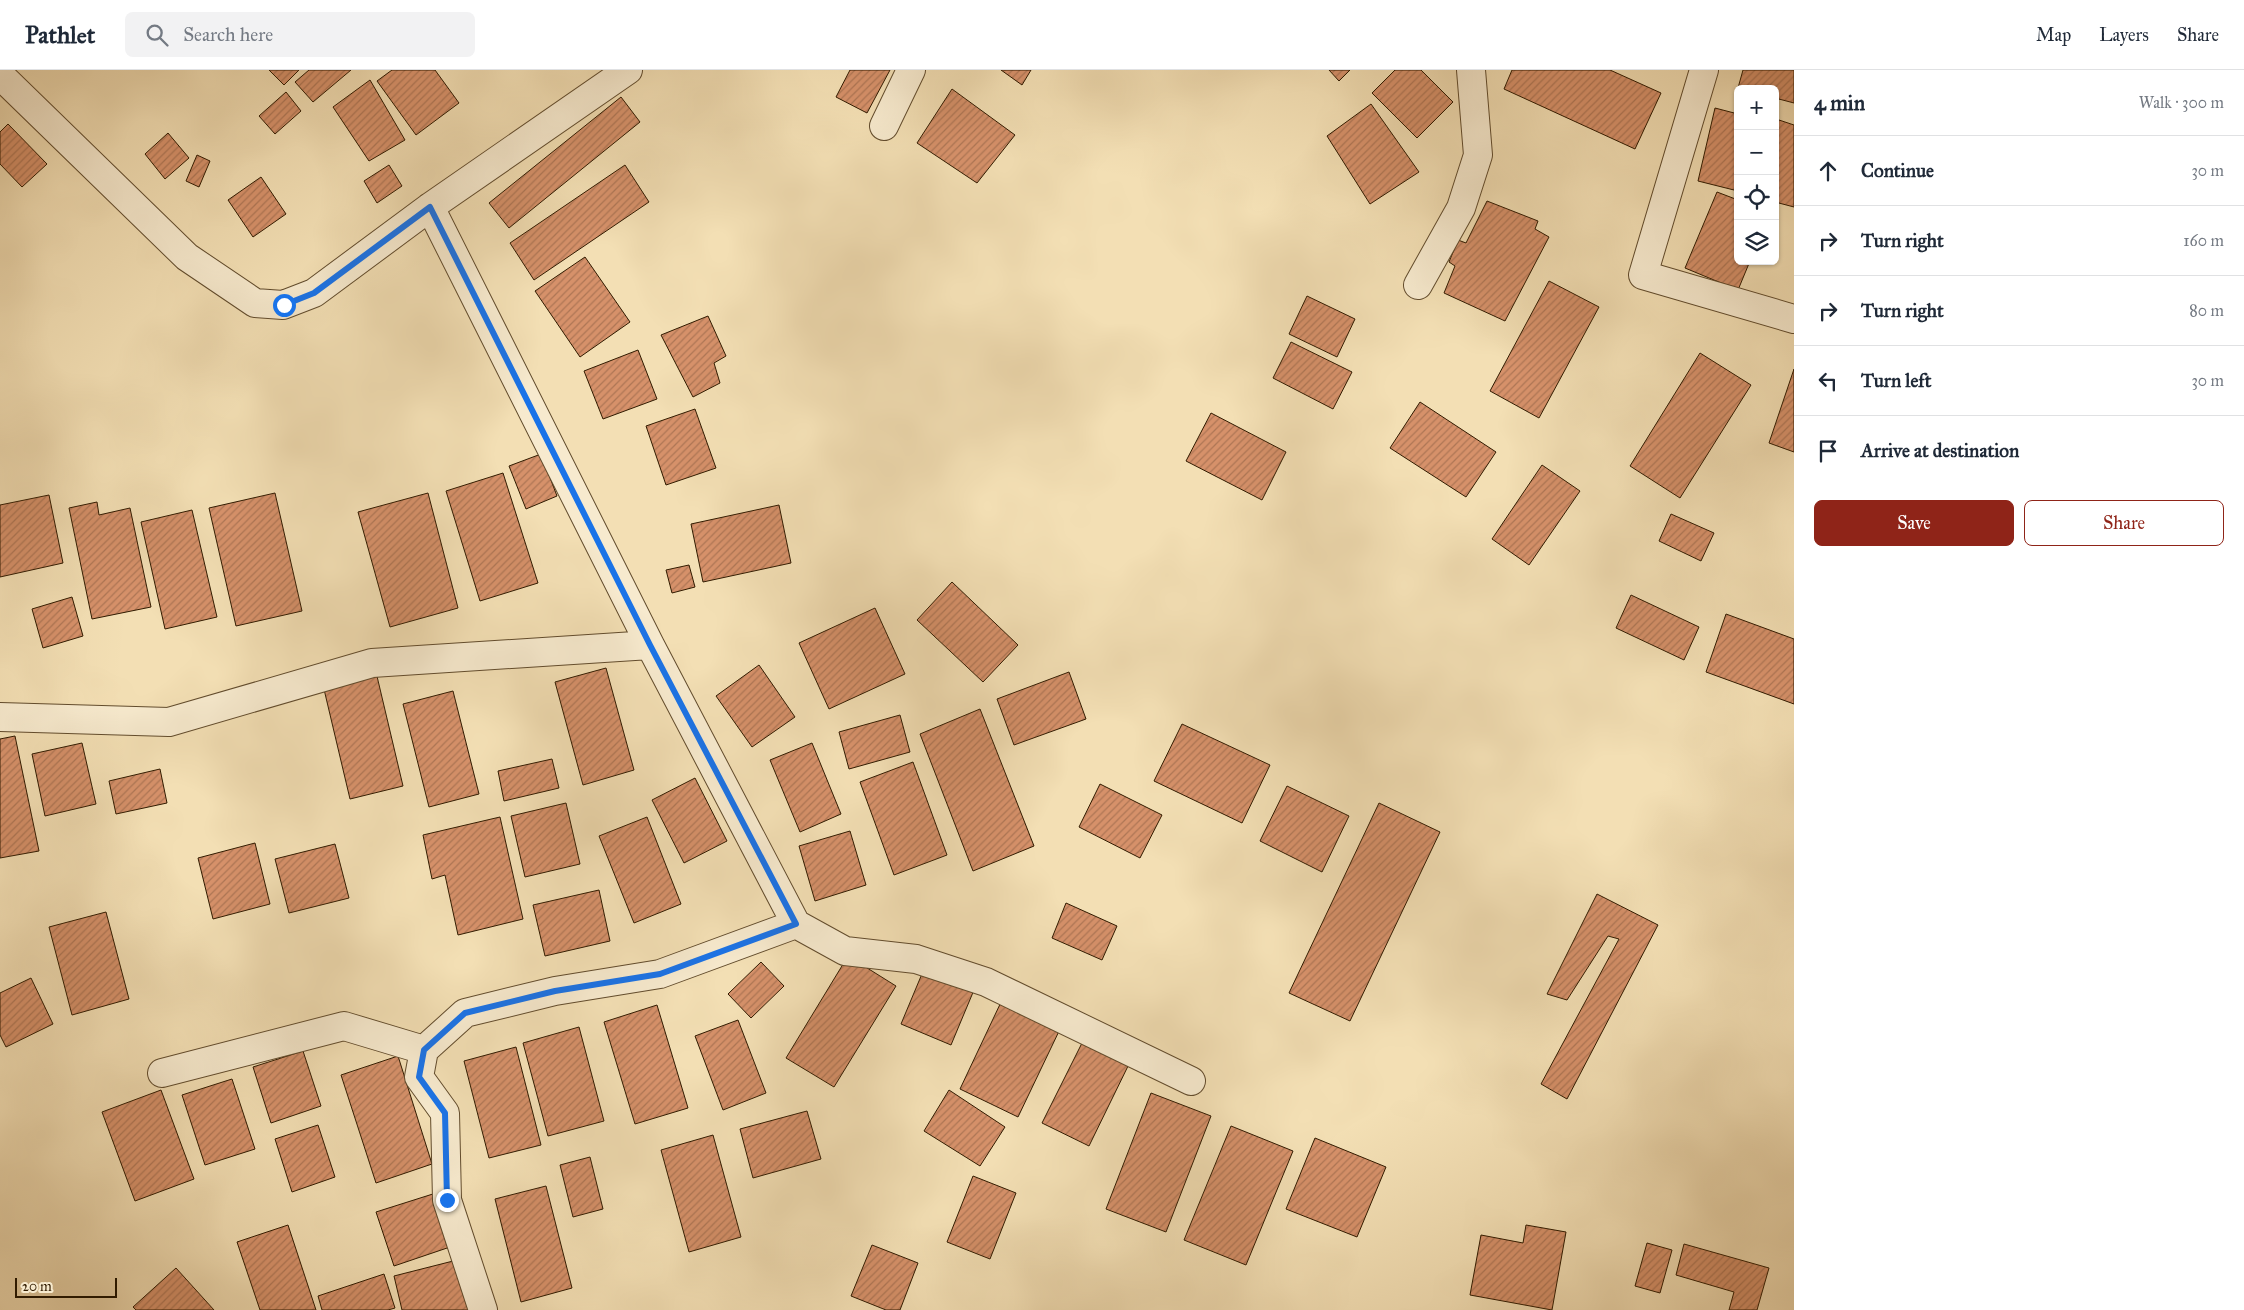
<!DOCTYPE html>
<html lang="en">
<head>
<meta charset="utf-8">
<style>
  body { margin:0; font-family:"IM FELL Great Primer",serif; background:#f2f2f3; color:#1f2937 }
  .controls { position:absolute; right:15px; top:15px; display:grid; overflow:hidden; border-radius:8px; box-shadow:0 1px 4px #0004 }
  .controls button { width:45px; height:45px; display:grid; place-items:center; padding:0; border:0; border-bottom:1px solid #e0e1e3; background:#fff; color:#1f2937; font:25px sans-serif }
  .scale { position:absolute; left:15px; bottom:12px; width:102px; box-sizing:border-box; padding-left:5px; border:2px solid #311b00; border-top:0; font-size:14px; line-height:18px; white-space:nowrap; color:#311b00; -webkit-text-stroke:4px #f7eace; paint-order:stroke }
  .stop { position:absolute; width:15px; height:15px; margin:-11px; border:4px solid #1a73e8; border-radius:50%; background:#fff }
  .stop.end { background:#1a73e8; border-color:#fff; box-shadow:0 1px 5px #0008 }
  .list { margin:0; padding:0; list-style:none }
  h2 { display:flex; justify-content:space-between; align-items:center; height:65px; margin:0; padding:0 20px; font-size:21px }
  h2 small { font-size:16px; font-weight:400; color:#747a83 }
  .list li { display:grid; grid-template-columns:32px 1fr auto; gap:15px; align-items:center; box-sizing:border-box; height:70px; padding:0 20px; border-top:1px solid #e0e1e3 }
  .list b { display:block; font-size:19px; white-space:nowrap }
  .list em { font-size:16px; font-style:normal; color:#747a83 }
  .actions { display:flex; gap:10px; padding:15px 20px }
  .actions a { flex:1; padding:11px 0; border:1px solid #8f2418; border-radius:8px; text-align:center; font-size:18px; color:#8f2418 }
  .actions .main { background:#8f2418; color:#fff }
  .icon { flex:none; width:28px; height:28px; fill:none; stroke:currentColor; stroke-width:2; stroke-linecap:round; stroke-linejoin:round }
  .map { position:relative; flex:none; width:1794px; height:1240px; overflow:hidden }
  header { display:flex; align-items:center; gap:30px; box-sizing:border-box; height:70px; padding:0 25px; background:#fff; border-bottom:1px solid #e0e1e3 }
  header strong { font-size:24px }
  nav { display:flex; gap:28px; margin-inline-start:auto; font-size:18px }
  .search { width:350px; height:45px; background:#f2f2f3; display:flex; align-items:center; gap:12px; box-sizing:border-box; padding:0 18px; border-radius:8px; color:#747a83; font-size:19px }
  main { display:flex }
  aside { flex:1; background:#fff }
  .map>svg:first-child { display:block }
</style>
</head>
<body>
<header>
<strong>Pathlet</strong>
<div class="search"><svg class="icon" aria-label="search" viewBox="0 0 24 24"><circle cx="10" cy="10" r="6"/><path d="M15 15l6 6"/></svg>Search here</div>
<nav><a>Map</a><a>Layers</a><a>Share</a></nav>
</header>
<main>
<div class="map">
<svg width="1794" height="1240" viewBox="0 0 1794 1240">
  <defs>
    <pattern id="building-hatch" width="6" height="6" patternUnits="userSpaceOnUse" patternTransform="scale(1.25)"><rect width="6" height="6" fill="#d6916a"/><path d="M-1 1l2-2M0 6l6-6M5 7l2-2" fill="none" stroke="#ae7655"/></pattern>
  </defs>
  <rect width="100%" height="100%" fill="#f3dfb4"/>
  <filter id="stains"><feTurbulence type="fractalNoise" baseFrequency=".004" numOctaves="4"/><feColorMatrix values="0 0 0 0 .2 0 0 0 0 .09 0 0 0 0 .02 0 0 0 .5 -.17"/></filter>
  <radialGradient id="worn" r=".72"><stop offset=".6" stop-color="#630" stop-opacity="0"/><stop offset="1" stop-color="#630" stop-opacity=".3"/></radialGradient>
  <path fill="url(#building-hatch)" stroke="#311b00" d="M 269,0 L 299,0 L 284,15 Z
    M 309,0 L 351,0 L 313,32 L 295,12 Z
    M 392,0 L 435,0 L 459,33 L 416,65 L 377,11 Z
    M 850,0 L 890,0 L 867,43 L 836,27 Z
    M 1001,0 L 1031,0 L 1022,15 Z
    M 1329,0 L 1350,0 L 1339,11 Z
    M 1395,0 L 1421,0 L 1453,32 L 1417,68 L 1372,23 Z
    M 1512,0 L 1610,0 L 1661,23 L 1635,79 L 1504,19 Z
    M 1743,0 L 1794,0 L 1794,33 L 1775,28 L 1775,19 L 1738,18 Z
    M 370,10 L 405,70 L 369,91 L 333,37 Z
    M 952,19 L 1015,65 L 977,113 L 917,73 Z
    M 286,22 L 301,41 L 275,64 L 259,46 Z
    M 621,27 L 640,52 L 509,158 L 489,133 Z
    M 1371,34 L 1419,102 L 1370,134 L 1327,66 Z
    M 1715,38 L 1738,44 L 1738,121 L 1698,111 Z
    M 1776,49 L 1794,55 L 1794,137 L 1775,132 Z
    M 8,54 L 47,94 L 22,117 L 0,94 L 0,62 Z
    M 168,63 L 189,88 L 165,109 L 145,84 Z
    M 197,85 L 210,91 L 199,117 L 186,111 Z
    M 389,95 L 402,116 L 377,133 L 364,111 Z
    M 625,95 L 649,132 L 534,210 L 510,173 Z
    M 261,107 L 286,144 L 253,167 L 228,130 Z
    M 1717,122 L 1738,130 L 1738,191 L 1750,191 L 1738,220 L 1685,198 Z
    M 1487,131 L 1538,151 L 1535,159 L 1549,167 L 1505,251 L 1444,223 L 1455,196 L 1449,192 L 1458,170 L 1466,173 Z
    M 585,187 L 630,252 L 580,287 L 535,221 Z
    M 1549,211 L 1599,237 L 1539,348 L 1490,321 Z
    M 1307,226 L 1355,249 L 1337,287 L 1289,264 Z
    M 708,246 L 726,286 L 714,293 L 720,313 L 693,327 L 661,265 Z
    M 1291,272 L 1352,302 L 1333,339 L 1273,308 Z
    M 638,280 L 657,329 L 603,349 L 584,301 Z
    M 1700,283 L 1751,315 L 1680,428 L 1630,396 Z
    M 1794,299 L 1794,382 L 1769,373 Z
    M 1420,332 L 1496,382 L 1466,427 L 1390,378 Z
    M 695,339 L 716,398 L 666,415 L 646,356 Z
    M 1211,343 L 1286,382 L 1262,430 L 1186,391 Z
    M 541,384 L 557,426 L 526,439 L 509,396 Z
    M 1542,395 L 1580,421 L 1529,495 L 1492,469 Z
    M 503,403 L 538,513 L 480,531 L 446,421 Z
    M 275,423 L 302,541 L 236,556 L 209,438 Z
    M 428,423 L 458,538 L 390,557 L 358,442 Z
    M 49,425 L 63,493 L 0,507 L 0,435 Z
    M 97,432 L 99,445 L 130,438 L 151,537 L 92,549 L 69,438 Z
    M 779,435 L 791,493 L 703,512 L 691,454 Z
    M 192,440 L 217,547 L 165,559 L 141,452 Z
    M 1671,444 L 1714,463 L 1701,491 L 1659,471 Z
    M 689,495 L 695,517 L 672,523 L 666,500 Z
    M 952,512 L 1018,575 L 983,612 L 917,550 Z
    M 1631,525 L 1699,557 L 1684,590 L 1616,558 Z
    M 72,527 L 83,566 L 43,578 L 32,539 Z
    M 875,538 L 905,604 L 829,639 L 799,573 Z
    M 1726,544 L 1794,569 L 1794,634 L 1706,602 Z
    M 759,595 L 795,647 L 752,677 L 716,626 Z
    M 606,598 L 634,700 L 583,715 L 555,612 Z
    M 376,602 L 403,716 L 350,729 L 323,615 Z
    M 1069,602 L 1086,649 L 1014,675 L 997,629 Z
    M 453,621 L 479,724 L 429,737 L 403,634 Z
    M 980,639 L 1034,776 L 973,801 L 920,664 Z
    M 900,645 L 910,682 L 849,699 L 839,662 Z
    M 1182,654 L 1270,695 L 1242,753 L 1154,711 Z
    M 15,666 L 39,781 L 0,788 L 0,669 Z
    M 82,673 L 96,734 L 45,746 L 32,684 Z
    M 812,673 L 841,744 L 800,762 L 770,690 Z
    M 552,689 L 559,718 L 504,731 L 498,701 Z
    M 913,692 L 947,785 L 894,805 L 860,712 Z
    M 160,699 L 167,733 L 116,744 L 109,711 Z
    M 695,708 L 727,771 L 684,793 L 652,730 Z
    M 1100,714 L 1162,745 L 1140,788 L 1079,757 Z
    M 1287,716 L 1349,746 L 1322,802 L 1260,771 Z
    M 566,733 L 580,794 L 525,807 L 511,746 Z
    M 1379,733 L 1440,762 L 1350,951 L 1289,923 Z
    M 500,747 L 523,849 L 458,865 L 445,805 L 432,809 L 423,765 Z
    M 647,747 L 681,834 L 634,853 L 599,766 Z
    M 850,761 L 866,815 L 815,831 L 799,776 Z
    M 255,773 L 270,834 L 213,849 L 198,788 Z
    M 335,774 L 349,828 L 289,843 L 275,789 Z
    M 599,820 L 610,871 L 545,886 L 533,835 Z
    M 1597,824 L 1658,855 L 1567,1029 L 1541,1014 L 1619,869 L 1608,866 L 1567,930 L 1547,924 Z
    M 1066,833 L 1117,856 L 1102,890 L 1052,868 Z
    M 106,842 L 129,929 L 72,945 L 49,857 Z
    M 848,886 L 896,916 L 834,1017 L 786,988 Z
    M 761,892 L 784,916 L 751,948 L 728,924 Z
    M 924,899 L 974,920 L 951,975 L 901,954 Z
    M 31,908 L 53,954 L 6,977 L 0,965 L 0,923 Z
    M 1002,930 L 1061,957 L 1018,1047 L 960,1019 Z
    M 657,935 L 688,1038 L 635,1054 L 604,952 Z
    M 738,950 L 766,1023 L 723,1040 L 695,966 Z
    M 579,957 L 604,1051 L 548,1066 L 523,973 Z
    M 1084,969 L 1130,992 L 1089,1076 L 1042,1053 Z
    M 516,977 L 541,1075 L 489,1088 L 464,991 Z
    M 303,981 L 321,1036 L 271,1053 L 253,997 Z
    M 398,986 L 432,1094 L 376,1113 L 341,1005 Z
    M 232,1009 L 255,1079 L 205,1095 L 182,1025 Z
    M 161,1020 L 194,1109 L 135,1131 L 102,1042 Z
    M 949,1020 L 1005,1057 L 980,1096 L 924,1061 Z
    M 1151,1023 L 1211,1046 L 1166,1162 L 1106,1139 Z
    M 807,1041 L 821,1089 L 753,1108 L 740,1059 Z
    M 318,1055 L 335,1107 L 292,1122 L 275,1069 Z
    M 1231,1056 L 1293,1081 L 1246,1195 L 1184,1170 Z
    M 713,1065 L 741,1167 L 689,1182 L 661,1080 Z
    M 1315,1068 L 1386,1097 L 1357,1167 L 1286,1139 Z
    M 590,1087 L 603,1139 L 573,1147 L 560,1095 Z
    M 973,1106 L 1016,1123 L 990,1189 L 947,1172 Z
    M 546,1116 L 572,1218 L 521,1232 L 495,1129 Z
    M 436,1123 L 453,1176 L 394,1196 L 376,1142 Z
    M 288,1155 L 316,1240 L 260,1240 L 237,1172 Z
    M 1526,1155 L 1566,1162 L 1552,1240 L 1470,1225 L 1481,1165 L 1523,1173 Z
    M 1647,1173 L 1672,1180 L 1660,1223 L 1635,1216 Z
    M 1684,1174 L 1769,1198 L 1757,1240 L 1729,1240 L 1734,1222 L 1676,1205 Z
    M 872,1175 L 918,1193 L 900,1240 L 886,1240 L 851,1226 Z
    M 461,1189 L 473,1240 L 402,1240 L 394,1206 Z
    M 176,1198 L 214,1240 L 136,1240 L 133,1237 Z
    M 384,1204 L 395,1238 L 388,1240 L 322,1240 L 318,1226 Z"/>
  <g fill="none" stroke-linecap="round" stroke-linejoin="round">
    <defs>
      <path id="minor" d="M 1704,0 L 1643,205 L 1794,249
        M 0,5 L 187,187 L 255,233 L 283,235 L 314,223 L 430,137 L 628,0
        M 884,56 L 911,0
        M 430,137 L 650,575 L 796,854
        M 1418,215 L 1461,138 L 1478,85 L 1471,0
        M 0,647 L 169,652 L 372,593 L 650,575
        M 424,980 L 419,1007 L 445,1043 L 447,1130 L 483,1240
        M 162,1003 L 344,956 L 424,980 L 465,943 L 555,921 L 660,904 L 796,854 L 845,881 L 916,889 L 986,912 L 1191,1011"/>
    </defs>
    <use href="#minor" stroke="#624c2d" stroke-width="30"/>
    <use href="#minor" stroke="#f7eace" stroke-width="28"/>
  </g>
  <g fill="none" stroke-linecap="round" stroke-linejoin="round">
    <path stroke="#1a73e8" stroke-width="6" d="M 284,235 L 314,223 L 430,137 L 650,575 L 796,854 L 660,904 L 555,921 L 465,943 L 424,980 L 419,1007 L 445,1043 L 447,1130"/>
  </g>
  <rect width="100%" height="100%" filter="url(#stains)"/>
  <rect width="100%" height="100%" fill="url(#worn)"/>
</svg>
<div class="controls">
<button>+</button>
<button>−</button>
<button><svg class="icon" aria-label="locate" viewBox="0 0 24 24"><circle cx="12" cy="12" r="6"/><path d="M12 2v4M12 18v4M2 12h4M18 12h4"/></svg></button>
<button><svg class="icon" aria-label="layers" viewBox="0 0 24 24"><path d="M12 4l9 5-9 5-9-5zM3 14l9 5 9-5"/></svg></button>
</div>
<div class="scale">20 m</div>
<div class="stop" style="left:284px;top:235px"></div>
<div class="stop end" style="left:447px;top:1130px"></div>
</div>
<aside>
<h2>4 min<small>Walk · 300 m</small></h2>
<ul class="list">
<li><svg class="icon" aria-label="ahead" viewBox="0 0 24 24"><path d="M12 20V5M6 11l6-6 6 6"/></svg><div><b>Continue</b></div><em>30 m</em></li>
<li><svg class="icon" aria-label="right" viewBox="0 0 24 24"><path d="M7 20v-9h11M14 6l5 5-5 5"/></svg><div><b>Turn right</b></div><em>160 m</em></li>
<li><svg class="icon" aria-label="right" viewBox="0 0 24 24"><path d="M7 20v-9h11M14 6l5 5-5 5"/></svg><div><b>Turn right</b></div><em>80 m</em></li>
<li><svg class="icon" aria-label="left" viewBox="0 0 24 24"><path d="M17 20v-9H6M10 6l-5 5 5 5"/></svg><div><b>Turn left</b></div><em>30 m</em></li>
<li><svg class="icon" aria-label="arrive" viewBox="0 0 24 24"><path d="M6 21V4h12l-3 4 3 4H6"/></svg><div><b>Arrive at destination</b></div></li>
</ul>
<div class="actions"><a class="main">Save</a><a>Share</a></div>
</aside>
</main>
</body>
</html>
